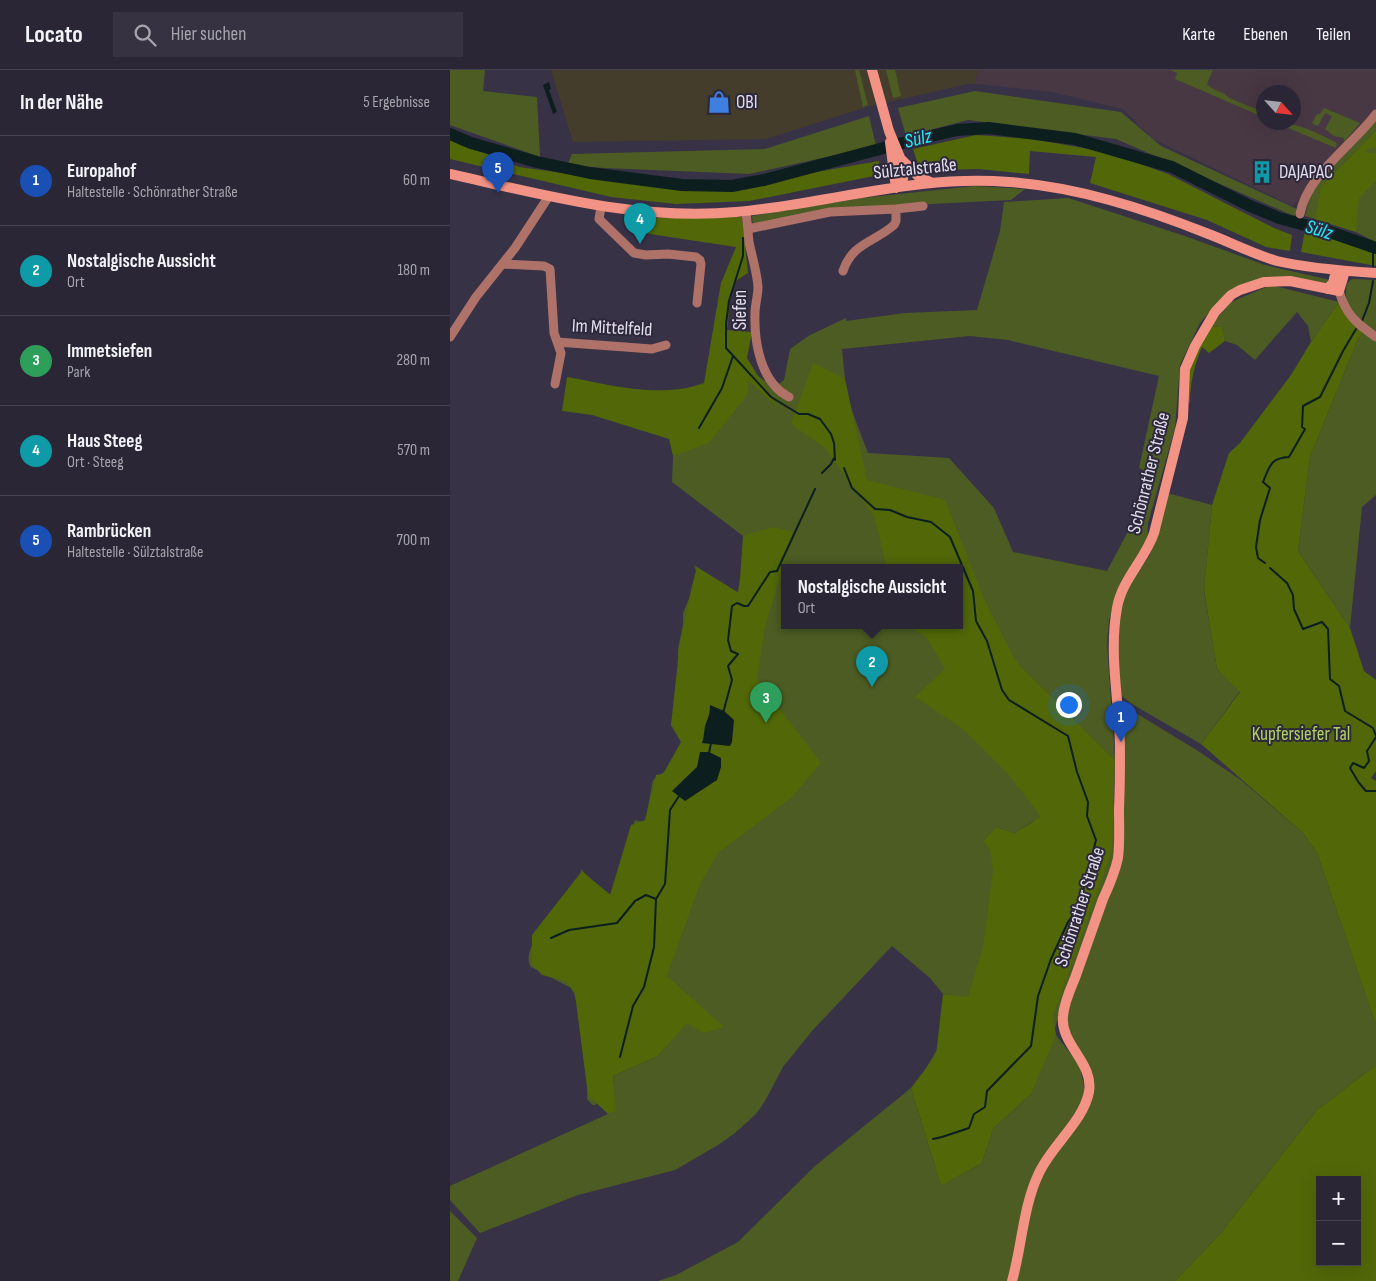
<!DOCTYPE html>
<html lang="de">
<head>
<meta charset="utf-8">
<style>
  body { margin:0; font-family:"Sofia Sans Condensed",sans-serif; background:#363241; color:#f1f3f6 }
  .controls { position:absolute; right:15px; bottom:15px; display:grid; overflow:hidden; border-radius:0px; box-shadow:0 5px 20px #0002 }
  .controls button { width:45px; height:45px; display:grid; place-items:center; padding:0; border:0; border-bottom:1px solid #464350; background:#2a2635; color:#f1f3f6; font:25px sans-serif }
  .compass { position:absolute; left:806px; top:15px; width:45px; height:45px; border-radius:50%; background:#2a2635; box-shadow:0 5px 20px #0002; rotate:117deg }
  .you { position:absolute; left:618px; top:634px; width:18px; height:18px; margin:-12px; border:4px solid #fff; border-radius:50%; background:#1a73e8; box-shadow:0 0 0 8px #1a73e833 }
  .badge { display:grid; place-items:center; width:32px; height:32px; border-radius:50%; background:#8c9099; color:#fff; font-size:16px; font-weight:700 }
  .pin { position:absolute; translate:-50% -41px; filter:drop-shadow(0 1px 2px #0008) }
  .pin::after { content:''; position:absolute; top:26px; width:18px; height:15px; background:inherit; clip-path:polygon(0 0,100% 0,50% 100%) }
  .popup { position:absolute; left:331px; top:494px; width:182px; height:65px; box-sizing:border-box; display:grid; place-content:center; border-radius:0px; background:#2a2635; filter:drop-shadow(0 1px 4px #0005); font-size:16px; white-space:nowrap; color:#a5a5ad }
  .popup b { font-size:19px; color:#f1f3f6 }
  .popup::after { content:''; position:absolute; left:50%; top:100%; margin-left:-10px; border:10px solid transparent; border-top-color:#2a2635 }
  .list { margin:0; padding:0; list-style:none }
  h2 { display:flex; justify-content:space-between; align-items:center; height:65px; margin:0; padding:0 20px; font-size:21px }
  h2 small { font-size:16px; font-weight:400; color:#a5a5ad }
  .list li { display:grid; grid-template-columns:32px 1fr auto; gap:15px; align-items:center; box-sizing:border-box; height:90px; padding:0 20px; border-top:1px solid #464350 }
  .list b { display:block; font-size:19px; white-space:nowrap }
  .list p { margin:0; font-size:16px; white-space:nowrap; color:#a5a5ad }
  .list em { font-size:16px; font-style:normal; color:#a5a5ad }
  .icon { flex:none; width:28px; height:28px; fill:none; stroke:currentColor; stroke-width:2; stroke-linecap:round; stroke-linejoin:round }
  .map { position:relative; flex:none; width:926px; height:1211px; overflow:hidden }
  header { display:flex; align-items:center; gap:30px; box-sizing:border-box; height:70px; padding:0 25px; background:#2a2635; border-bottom:1px solid #464350 }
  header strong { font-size:24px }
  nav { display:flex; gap:28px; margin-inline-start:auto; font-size:18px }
  .search { width:350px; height:45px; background:#363241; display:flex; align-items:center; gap:12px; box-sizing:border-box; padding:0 18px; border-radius:0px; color:#a5a5ad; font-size:19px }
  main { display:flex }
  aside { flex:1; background:#2a2635 }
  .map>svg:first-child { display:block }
</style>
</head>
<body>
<header>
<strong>Locato</strong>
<div class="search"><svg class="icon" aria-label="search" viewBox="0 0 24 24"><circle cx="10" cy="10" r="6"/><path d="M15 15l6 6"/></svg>Hier suchen</div>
<nav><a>Karte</a><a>Ebenen</a><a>Teilen</a></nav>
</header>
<main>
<aside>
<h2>In der Nähe<small>5 Ergebnisse</small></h2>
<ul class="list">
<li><span class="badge" style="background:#1a4fb4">1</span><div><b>Europahof</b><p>Haltestelle · Schönrather Straße</p></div><em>60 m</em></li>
<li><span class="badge" style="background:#0f9aa8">2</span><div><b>Nostalgische Aussicht</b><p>Ort</p></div><em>180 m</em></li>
<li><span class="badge" style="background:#2e9e5b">3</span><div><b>Immetsiefen</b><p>Park</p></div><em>280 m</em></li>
<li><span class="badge" style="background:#0f9aa8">4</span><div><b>Haus Steeg</b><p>Ort · Steeg</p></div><em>570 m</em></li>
<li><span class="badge" style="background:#1a4fb4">5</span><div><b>Rambrücken</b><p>Haltestelle · Sülztalstraße</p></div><em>700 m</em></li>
</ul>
</aside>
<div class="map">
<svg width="926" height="1211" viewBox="0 0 926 1211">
  <rect width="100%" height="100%" fill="#383247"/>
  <path fill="#443d2b" d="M 101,0 L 528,0 L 525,14 L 518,14 L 417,37 L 316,69 L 123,72 Z"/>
  <path fill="#483844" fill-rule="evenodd" d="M 528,0 L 926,0 L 926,49 L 843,136 L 703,69 L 673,39 L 602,22 L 525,14 ZM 814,22 L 844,22 L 844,52 L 814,52 Z"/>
  <path fill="#4c5c23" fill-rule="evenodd" d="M 0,0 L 35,0 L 33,21 L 87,27 L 90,87 L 0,55 Z
    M 405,0 L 409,0 L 418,35 L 413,37 Z
    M 436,0 L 445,0 L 451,26 L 443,28 Z
    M 720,0 L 763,0 L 757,14 C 763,21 773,21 779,28 L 813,42 L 813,47 L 725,9 L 727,3 Z
    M 525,21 L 671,42 L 711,76 L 849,140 L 844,146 L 666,69 L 518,50 L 456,66 L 448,38 Z
    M 874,38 L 910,53 L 894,72 L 894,68 L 884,66 L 875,59 L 882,46 L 875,43 L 868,56 L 862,53 L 867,44 L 870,44 Z
    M 419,46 L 426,76 L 299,104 L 154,98 L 117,95 L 122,84 L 315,79 Z
    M 926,49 L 926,172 L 906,162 L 855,146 L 863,114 Z
    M 826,53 C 847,52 868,63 887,73 L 886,78 Z
    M 524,116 L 575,119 L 561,130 L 382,139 L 303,158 L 302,146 L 412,128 Z
    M 618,128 L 732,165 L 815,195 L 880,210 L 876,213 L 821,207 L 778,221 L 750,253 L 730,295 L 725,358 L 698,453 L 697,474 L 671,511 L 659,550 L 657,574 L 665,690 L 568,593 L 655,718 C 658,723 662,729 664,735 C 669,748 664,784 661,798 L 611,936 L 600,977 L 606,965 L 630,996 L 635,1021 L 629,1037 L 585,1102 L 560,1211 L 208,1211 L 226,1205 L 288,1172 L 365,1096 L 461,1018 L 491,1116 L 532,1093 L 543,1059 L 581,1024 L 473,1003 L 518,928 L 493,924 L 480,908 L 442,876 L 362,961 L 333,997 L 315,1031 L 306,1044 L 285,1063 L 268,1075 L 225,1100 L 128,1125 L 30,1163 L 0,1130 L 0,1116 L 160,1043 L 148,1032 L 145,1035 L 142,1035 L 137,1029 L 138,1003 L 142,994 L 123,919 L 81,897 C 67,878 118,824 131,807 L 131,799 L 139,808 L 161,825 L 185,750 L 195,753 L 203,710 L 222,696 L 236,665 L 221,656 L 228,608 L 228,579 L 233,555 L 233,543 L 245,514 L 246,501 L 244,495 L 287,525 L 293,494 L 293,466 L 222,412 L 223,386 L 229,329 L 239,318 L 255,322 L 281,289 L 325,317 L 334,310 L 340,279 L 360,265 L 396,248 L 396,251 L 455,243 L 527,240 L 550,161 L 554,132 ZM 520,266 L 558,270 L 709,306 L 689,398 L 699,403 L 684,450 L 657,501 L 563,482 L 544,438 L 499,388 L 418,383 L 395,323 L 393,308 L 395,309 L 392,279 ZM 334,498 L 510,498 L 510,556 L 334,556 ZM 585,750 L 567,764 L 533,771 L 546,757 L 564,763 ZM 222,970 L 208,986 L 163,1006 L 165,1032 L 161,1005 Z
    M 902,209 L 926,210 L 926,264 C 906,247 892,241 897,213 Z
    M 821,215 L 889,232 L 861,272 L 858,256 L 847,242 L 805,290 L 787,275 L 775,271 L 772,256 L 759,257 L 781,232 Z
    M 913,263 L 926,271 L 926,425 L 912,437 L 900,558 L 848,481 L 860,387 L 908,269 Z
    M 717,423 L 762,435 L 754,521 L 767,599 L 790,621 L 751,674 L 680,633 L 670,624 C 668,594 665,561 672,532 C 676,514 691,501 699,486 C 709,467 712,444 717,423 Z
    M 671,634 L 745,679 L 791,710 L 853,763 L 867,783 L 926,955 L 926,995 L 867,1040 L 770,1164 L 725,1211 L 566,1211 L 583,1132 L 593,1104 L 642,1024 L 620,966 L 616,945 L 667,804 Z
    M 0,1141 L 27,1168 L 8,1211 L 0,1211 Z"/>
  <path fill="#516708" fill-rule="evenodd" d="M 926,61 L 926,77 L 915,80 L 918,83 L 926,83 L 926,111 L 909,128 L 906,162 L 865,149 L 871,117 Z
    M 526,65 L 582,69 L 656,82 L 718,104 L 824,158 L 842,165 L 840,181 L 816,177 L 757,150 L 640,113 L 646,87 L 580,81 L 579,104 L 529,99 L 484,100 L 469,97 L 463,79 Z
    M 0,68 L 69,97 L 149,108 L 240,117 L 321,110 L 429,91 L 429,105 L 299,131 L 226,134 L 161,127 L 0,89 Z
    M 292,147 L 298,203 L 287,210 L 281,223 L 277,260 L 302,262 L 297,288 L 328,338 L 299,311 L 297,325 L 259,373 L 223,386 L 219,369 L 142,345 L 112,341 L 117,307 C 161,315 210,329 254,313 L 271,213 L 286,177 L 193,163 L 189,148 Z
    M 855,161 L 918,179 L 926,182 L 926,196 L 851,182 Z
    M 889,232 L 898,249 L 913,263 L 908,269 L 860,387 L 848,481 L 900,558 L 914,601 L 926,610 L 926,701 L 921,708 L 926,711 L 926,955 L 867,783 L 853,763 L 751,674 L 790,622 L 767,599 L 754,520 L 762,435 L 779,383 L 790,373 L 841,305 L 861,272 Z
    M 772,256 L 775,271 L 759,283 L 752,277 C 744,296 740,313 740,334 C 729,306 747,281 759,257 Z
    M 363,293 L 395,309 L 417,410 L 495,430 L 534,529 L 565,590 L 665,690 L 662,781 L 603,946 L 606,965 L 581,1024 L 543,1059 L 532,1093 L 491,1116 L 461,1018 L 486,985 L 493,924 L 518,927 L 533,877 L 543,800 L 540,779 L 533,771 L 546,757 L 564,763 L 591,747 L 559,705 L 513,659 L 465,627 L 495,599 L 477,568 L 459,556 L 510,556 L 510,498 L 437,498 L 424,446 L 375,378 L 341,354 Z
    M 323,457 L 343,462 L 315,557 L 307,609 L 371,693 L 342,727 L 268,783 L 249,816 L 217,906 L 274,957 L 254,963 L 237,953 L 208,986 L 163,1006 L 166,1041 L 158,1044 L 138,1025 L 125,924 L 116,911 L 92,905 L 82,894 L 82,865 L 132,801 L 160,825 L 181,755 L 195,750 L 206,705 L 213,704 L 231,672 L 221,655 L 230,572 L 242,516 L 247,497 L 289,523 L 293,466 ZM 274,641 L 278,646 L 280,676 L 252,673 C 255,664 256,656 260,647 ZM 248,696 L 235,731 L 232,710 C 238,708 242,701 248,696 Z
    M 926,995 L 926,1211 L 725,1211 L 770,1164 L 867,1040 ZM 870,1110 L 907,1110 L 907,1192 L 870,1192 Z"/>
  <path fill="#0d1e1f" d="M 99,12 L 101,19 L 99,20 L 107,42 L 103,44 L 93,15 Z
    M 260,635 L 274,641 L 284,650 L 282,672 L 280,676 L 252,673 C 254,667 254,662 255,656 C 258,648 260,644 260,635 Z
    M 250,682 L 259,682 L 271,688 L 271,697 L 267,710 L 235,731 L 222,721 L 247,697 Z"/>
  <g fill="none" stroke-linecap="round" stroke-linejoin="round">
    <path stroke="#0d1e1f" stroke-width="2" d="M 293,168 L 293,186 L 279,231 L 276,254 L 276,278 L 321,327 L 349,344 L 358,344 L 370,349 L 381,364 L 384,373 L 385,390
      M 923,177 L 923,196
      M 912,251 L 919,233 L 923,211
      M 249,358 L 272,318 L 283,286
      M 394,398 L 402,418 L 425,439 L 440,440 L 457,447 L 481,452 L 500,467 L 523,521 L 526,551 L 537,571 L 552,620 L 559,630 L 618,666 L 627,702 L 638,732 L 637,746 L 646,770 L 629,836 L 618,852 L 601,889 L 588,926 L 581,976 L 537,1021 L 535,1037 L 524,1044 L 519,1058 L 492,1067 L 483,1069
      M 372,403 L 381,394 L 384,388
      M 815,493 L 808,488 L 806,477 L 810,450 L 820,418 L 813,412 C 820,396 820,388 839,387 L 855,359 L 852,357 L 853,336 L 870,327 L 893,281 L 906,259
      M 820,498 L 837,513 L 843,525 L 844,539 L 853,559 L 872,552 L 878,559 L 880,609 L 889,616 L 895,641 L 923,658 L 926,666
      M 273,643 L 282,610 L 278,596 L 288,584 L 281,581 L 278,570 L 282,536 L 287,533 L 294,536 L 298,536 L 320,502 L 327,501 L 365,419
      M 926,667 L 917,681 L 919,691 L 914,698 L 903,693 L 900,698 L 909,713 L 916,721 L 926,721
      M 259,683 L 261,673
      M 101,868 L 119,860 L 167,853 L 185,831 L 196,825 L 206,829
      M 170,987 L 183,936 L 194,917 L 204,877 L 206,829 L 215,814 L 220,740 L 229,726"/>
    <path stroke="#0d1e1f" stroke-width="12" d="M 0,64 L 21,73 L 87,92 L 140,103 L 232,115 L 282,116 L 314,110 L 456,72 L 507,60 L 539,58 L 625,69 L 722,97 L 800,136 L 829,148 L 877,161 L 926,178"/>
    <path stroke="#af7269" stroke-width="9" d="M 151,137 L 149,149 L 184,183 L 196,185 L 218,184 L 246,187 L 250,190 L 251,194 L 247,233
      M 296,141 C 297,151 298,161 299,172 C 302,187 307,202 308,217 C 308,226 305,235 305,243 C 304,273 311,313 339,327
      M 850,144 C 857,105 902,76 926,44
      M 298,159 L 380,142 L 446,139 L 473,136
      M 52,194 L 94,196 L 100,199 L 104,263 L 111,283 L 105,314
      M 393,201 C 402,173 425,172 444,155 L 446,151 L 446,139
      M 889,221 C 896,245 906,253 926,267
      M 0,267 L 26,227 L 65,178 L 99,126
      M 107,272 L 202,279 L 216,275"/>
    <path stroke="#f39385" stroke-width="10" d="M 422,0 L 439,61 L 454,97 L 453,109 L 449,117
      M 440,72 L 446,118
      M 452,90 L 468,106 L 482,113
      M 0,104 C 94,125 188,151 286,142 C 377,134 467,104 559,112 C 627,117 693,138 756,163 C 780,172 803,184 827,191 C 856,198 896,201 926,203
      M 877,219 L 883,213 L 886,200
      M 562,1211 C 572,1176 573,1136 589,1103 C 602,1075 633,1052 639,1022 C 644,992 610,975 613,946 C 614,933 620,920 625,908 C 634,882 644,855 653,829 C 659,816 665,802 668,788 C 670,772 669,756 669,740 C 670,711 671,682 669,653 C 666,614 660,576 667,538 C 672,509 695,490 704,463 L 733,348 L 735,299 L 745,276 L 765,242 L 781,225 L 790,220 L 814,212 L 840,211 L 889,221 L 895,201"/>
  </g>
  <defs>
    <symbol id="shop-bare" viewBox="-9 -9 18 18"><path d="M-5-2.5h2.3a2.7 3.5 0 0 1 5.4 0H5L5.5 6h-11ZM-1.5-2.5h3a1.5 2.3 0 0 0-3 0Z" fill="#3f7fe0" stroke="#2e283c" stroke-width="2.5" paint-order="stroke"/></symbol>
    <symbol id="building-bare" viewBox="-9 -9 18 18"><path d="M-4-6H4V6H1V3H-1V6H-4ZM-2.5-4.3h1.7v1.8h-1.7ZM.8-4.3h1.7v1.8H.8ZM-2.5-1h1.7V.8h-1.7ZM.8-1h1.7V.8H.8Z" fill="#0f9aa8" stroke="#2e283c" stroke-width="2.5" paint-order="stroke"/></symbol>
  </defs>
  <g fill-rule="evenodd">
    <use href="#shop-bare" x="253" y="16" width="32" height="32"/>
    <use href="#building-bare" x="796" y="86" width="32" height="32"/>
  </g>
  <g text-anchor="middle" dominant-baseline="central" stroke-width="4" stroke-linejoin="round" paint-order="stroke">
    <g font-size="19" fill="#e2deec" stroke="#2e283c" text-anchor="start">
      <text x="286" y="32">OBI</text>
      <text x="829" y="102">DAJAPAC</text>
    </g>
    <g font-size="19" fill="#e2deec" stroke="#2e283c">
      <text transform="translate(465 99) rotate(-6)">Sülztalstraße</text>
      <text transform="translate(290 240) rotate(-90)">Siefen</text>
      <text transform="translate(162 258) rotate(3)">Im Mittelfeld</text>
      <text transform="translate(699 403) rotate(-76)">Schönrather Straße</text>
      <text transform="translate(630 837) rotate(-72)">Schönrather Straße</text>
    </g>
    <g font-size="19" fill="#b2d363" stroke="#2e283c">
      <text x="851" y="664">Kupfersiefer Tal</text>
    </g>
    <g font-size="20" font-style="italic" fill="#1eeffa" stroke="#2e283c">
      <text transform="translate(468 69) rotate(-13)">Sülz</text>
      <text transform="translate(869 160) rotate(17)">Sülz</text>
    </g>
  </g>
</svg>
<div class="controls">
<button>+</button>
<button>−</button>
</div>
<svg class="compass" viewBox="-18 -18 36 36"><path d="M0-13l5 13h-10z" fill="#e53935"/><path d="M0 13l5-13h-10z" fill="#a5a5ad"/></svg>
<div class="you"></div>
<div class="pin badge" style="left:671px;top:672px;background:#1a4fb4">1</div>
<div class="pin badge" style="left:422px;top:617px;background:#0f9aa8">2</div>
<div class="popup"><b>Nostalgische Aussicht</b>Ort</div>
<div class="pin badge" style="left:316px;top:653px;background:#2e9e5b">3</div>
<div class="pin badge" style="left:190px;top:174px;background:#0f9aa8">4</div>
<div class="pin badge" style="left:48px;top:123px;background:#1a4fb4">5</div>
</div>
</main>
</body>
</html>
